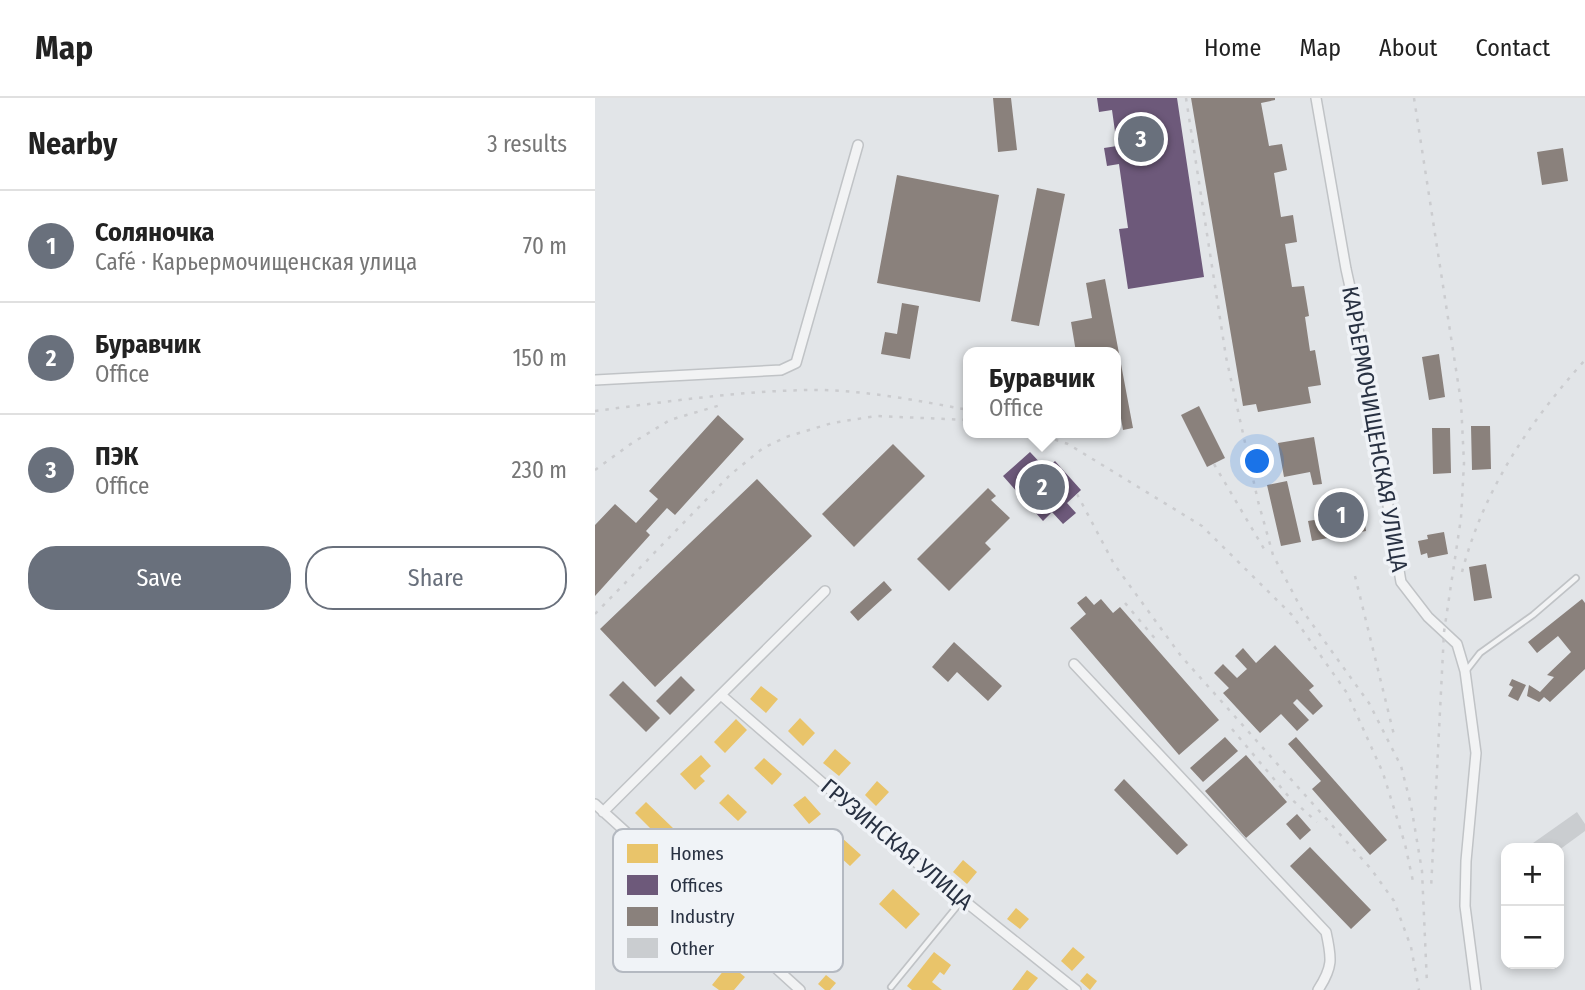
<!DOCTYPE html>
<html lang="en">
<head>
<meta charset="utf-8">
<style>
  body { margin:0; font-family:"Fira Sans Condensed",sans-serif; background:#f6f6f6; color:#222 }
  .controls { position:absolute; right:21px; bottom:21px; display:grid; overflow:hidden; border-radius:14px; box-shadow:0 4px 10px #0003 }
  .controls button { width:63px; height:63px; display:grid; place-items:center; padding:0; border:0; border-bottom:2px solid #e0e0e0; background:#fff; color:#222; font:35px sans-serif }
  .you { position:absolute; left:663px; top:364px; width:24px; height:24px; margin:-18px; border:5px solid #fff; border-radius:50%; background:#1a73e8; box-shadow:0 0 0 10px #1a73e833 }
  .badge { display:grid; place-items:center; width:46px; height:46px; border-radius:50%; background:#69707c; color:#fff; font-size:23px; font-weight:700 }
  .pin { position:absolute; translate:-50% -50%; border:4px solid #fff; box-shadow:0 2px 7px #0006 }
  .popup { position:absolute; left:368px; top:249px; width:158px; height:91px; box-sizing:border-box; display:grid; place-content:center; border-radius:14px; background:#fff; filter:drop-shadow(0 2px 5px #0005); font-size:23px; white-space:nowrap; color:#767676 }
  .popup b { font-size:26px; color:#222 }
  .popup::after { content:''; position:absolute; left:50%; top:100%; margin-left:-14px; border:14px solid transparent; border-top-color:#fff }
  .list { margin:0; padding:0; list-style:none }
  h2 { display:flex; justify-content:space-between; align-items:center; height:91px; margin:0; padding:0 28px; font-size:30px }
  h2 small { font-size:23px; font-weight:400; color:#767676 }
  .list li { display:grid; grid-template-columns:46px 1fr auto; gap:21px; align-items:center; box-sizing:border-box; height:112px; padding:0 28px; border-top:2px solid #e0e0e0 }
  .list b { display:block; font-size:26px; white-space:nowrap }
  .list p { margin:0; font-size:23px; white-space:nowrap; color:#767676 }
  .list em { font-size:23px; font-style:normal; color:#767676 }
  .actions { display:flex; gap:14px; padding:21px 28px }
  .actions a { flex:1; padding:16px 0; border:2px solid #69707c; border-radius:28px; text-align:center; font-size:24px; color:#69707c }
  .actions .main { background:#69707c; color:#fff }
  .map { position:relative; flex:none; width:990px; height:892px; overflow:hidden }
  header { display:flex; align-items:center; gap:42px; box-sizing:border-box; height:98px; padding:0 35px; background:#fff; border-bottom:2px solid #e0e0e0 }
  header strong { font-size:33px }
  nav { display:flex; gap:38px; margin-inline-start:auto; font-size:24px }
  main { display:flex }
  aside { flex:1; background:#fff }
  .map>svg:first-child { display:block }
</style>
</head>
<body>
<header>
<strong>Map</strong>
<nav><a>Home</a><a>Map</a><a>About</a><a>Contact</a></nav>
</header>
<main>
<aside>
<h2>Nearby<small>3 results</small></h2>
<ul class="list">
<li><span class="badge">1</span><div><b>Соляночка</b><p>Café · Карьермочищенская улица</p></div><em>70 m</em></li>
<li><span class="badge">2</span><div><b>Буравчик</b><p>Office</p></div><em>150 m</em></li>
<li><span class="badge">3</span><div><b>ПЭК</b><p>Office</p></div><em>230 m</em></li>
</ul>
<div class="actions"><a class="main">Save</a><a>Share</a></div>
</aside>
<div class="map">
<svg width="990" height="892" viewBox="0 0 990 892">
  <rect width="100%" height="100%" fill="#e2e5e8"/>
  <path fill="#e9c46a" d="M 166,588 L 183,601 L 171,615 L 155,601 Z
    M 205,620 L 220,635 L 208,648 L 193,633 Z
    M 141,621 L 152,632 L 130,655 L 119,644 Z
    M 240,651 L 256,665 L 244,678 L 228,665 Z
    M 106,657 L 116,668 L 105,678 L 110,683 L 100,692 L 85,676 Z
    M 169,660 L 187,676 L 177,687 L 159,670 Z
    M 282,683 L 294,694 L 281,708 L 270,697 Z
    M 133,696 L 152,714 L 143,723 L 124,705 Z
    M 210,698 L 226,716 L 214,726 L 198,707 Z
    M 51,704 L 79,731 L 68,743 L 40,715 Z
    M 170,731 L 188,748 L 177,759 L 159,742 Z
    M 246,739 L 266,757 L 255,768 L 235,750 Z
    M 99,752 L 135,789 L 126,797 L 90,761 Z
    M 368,762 L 382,774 L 372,786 L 358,774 Z
    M 203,771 L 214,780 L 218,777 L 227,786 L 216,798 L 195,779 Z
    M 298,791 L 325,816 L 311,831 L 284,806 Z
    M 53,795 L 67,807 L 57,819 L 43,807 Z
    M 147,799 L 192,842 L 181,853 L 136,810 Z
    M 421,810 L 434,821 L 425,831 L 412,821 Z
    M 81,824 L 97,839 L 86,850 L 70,835 Z
    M 478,849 L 490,859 L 477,873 L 466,863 Z
    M 339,854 L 356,867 L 349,877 L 345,874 L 337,884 L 347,892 L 317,892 L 312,888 Z
    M 134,866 L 150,879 L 139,892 L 124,892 L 117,887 Z
    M 432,872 L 443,880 L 433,892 L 417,892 Z
    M 492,875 L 502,883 L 495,892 L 485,883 Z
    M 231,877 L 241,885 L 235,892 L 230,892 L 223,886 Z"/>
  <path fill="#6d597a" d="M 502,0 L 582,0 L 609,179 L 533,191 L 524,131 L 533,130 L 524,66 L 512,68 L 509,50 L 522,48 L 517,12 L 504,14 Z
    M 435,354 L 451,371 L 460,363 L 486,392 L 472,405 L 481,415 L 468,426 L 457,414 L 448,423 L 408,378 Z"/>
  <path fill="#8a817c" d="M 398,0 L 416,0 L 422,52 L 403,54 Z
    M 596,0 L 680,0 L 680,2 L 666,5 L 674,48 L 687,46 L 692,72 L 679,75 L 686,119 L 698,117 L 702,144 L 690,146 L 697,189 L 709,188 L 714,218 L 710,219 L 715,253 L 720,252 L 726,287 L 713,289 L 716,305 L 663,314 L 661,306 L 648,308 Z
    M 968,50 L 973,83 L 947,87 L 942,54 Z
    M 302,77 L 404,97 L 385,204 L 282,185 Z
    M 442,90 L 470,96 L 444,228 L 416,223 Z
    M 510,181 L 538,330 L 528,332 L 523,303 L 520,303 L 520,254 L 481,254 L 476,224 L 497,220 L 491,185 Z
    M 307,205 L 324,208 L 315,261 L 286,256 L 290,234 L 302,236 Z
    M 844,256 L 850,299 L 834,302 L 827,259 Z
    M 604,308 L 630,360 L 612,369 L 586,317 Z
    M 123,317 L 149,341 L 80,417 L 72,410 L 51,433 L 55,437 L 0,498 L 0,427 L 20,406 L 41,425 L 63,401 L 54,393 Z
    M 876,328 L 895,328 L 896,371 L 877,372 Z
    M 837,330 L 855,330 L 856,375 L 838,376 Z
    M 719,339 L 727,386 L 718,387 L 715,374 L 689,379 L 683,345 Z
    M 298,346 L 330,378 L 259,449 L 227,416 Z
    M 162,381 L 217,438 L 60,589 L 5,531 Z
    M 692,383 L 706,444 L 686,448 L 672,387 Z
    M 393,390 L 401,398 L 396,402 L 415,420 L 390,445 L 396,451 L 354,493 L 322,461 Z
    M 768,414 L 771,433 L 717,443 L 713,423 Z
    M 849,434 L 853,456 L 833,460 L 832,455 L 826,457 L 823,443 L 833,441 L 832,437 Z
    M 891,466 L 897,500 L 879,503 L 874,469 Z
    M 289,483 L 297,492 L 263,523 L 255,514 Z
    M 491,498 L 499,507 L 506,501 L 518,515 L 525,509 L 624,622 L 584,657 L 475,530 L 491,516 L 482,505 Z
    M 987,501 L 990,505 L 990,571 L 955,604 L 949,599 L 944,604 L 932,598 L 934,587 L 945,594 L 959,579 L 952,577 L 976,554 L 963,538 L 942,555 L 933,544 Z
    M 359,544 L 407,588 L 393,603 L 362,574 L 353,584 L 337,569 Z
    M 680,547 L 719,588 L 714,592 L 728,608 L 718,617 L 702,601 L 698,605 L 714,622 L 702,633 L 686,616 L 665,635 L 628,595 L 634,590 L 619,575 L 628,566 L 642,580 L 652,571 L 640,558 L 648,550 L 661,565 Z
    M 86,578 L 100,592 L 75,617 L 61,603 Z
    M 917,581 L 931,587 L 923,603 L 913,598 L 918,589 L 914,587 Z
    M 28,583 L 65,620 L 51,634 L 14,597 Z
    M 630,639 L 643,653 L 608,684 L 595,670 Z
    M 701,639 L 792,742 L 775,757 L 717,691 L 726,683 L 693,646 Z
    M 651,657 L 692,704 L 651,740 L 610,693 Z
    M 529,681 L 593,747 L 582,757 L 519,692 Z
    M 702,716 L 716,732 L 705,742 L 691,726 Z
    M 715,749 L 776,812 L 756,831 L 695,768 Z"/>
  <path fill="#cacdd0" d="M 982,714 L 990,726 L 990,733 L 964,752 L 931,750 Z"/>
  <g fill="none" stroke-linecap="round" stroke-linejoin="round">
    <defs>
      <path id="lane" d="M 871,573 L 885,555 L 938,517 L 981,480
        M 296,889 L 368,801"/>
      <path id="street" d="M 721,0 L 751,171 L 759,207 L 806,484 L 833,519 L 862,546 L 870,573 L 881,655 L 871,763 L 870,808 L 881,892
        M 0,282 L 186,272 L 201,265 L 263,47
        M 479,566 L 731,834 C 737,861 738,869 723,892
        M 126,597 L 297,745 L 481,892
        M 0,706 L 205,892
        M 8,714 L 230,493"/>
    </defs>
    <use href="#lane" stroke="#c0c3c6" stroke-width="8"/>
    <use href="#street" stroke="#c0c3c6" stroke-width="12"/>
    <use href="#lane" stroke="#f2f3f4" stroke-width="4.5"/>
    <use href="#street" stroke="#f2f3f4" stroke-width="9"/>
    <path stroke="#cbcccf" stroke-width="2.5" stroke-dasharray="3.5 7" stroke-linecap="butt" d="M 591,0 L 631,259 L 663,403 L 678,457 L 707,512 L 774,605 L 806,668 L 816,707 L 827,773 L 832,886
      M 819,0 L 866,304 L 869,365 L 866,420 L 849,534 L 836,791
      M 0,313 C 70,304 143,293 214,292 C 265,291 324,303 374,312
      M 440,335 L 473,346 L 607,428 L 697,517 L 752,595 L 788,675 L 810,746 L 819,788
      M 619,366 L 672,456
      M 0,372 L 37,345 L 75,322 L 129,306
      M 482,396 L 519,466 L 586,558 L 776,771 L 799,803 L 816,849 L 824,892
      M 867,474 C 889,391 933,326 990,262
      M 760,478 L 800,641
      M 530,505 L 562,543
      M 0,516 L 135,377 L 168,350 L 191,339 L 237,325 L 281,318 L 374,322
      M 637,631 L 694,699 L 722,724"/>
  </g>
  <g text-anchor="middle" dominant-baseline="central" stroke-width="7" stroke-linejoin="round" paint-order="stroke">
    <g font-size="23" fill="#283142" stroke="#f0f3f7">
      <text transform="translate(780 331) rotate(80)">КАРЬЕРМОЧИЩЕНСКАЯ УЛИЦА</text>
      <text transform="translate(302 746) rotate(40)">ГРУЗИНСКАЯ УЛИЦА</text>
    </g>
  </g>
  <rect x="18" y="731" width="230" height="143" rx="10" fill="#f0f3f7" stroke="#b4b9c1" stroke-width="2"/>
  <rect x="32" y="746" width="31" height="19" fill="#e9c46a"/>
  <rect x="32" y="777" width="31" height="20" fill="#6d597a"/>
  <rect x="32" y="809" width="31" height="19" fill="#8a817c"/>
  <rect x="32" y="840" width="31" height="20" fill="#cacdd0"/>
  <g font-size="19" fill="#283142">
    <text x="75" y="762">Homes</text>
    <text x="75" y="794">Offices</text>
    <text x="75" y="825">Industry</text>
    <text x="75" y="857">Other</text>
  </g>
</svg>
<div class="controls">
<button>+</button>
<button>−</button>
</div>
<div class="you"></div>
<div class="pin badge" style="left:746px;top:417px">1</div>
<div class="pin badge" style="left:447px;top:389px">2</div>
<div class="popup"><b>Буравчик</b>Office</div>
<div class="pin badge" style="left:546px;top:41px">3</div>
</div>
</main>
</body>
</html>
